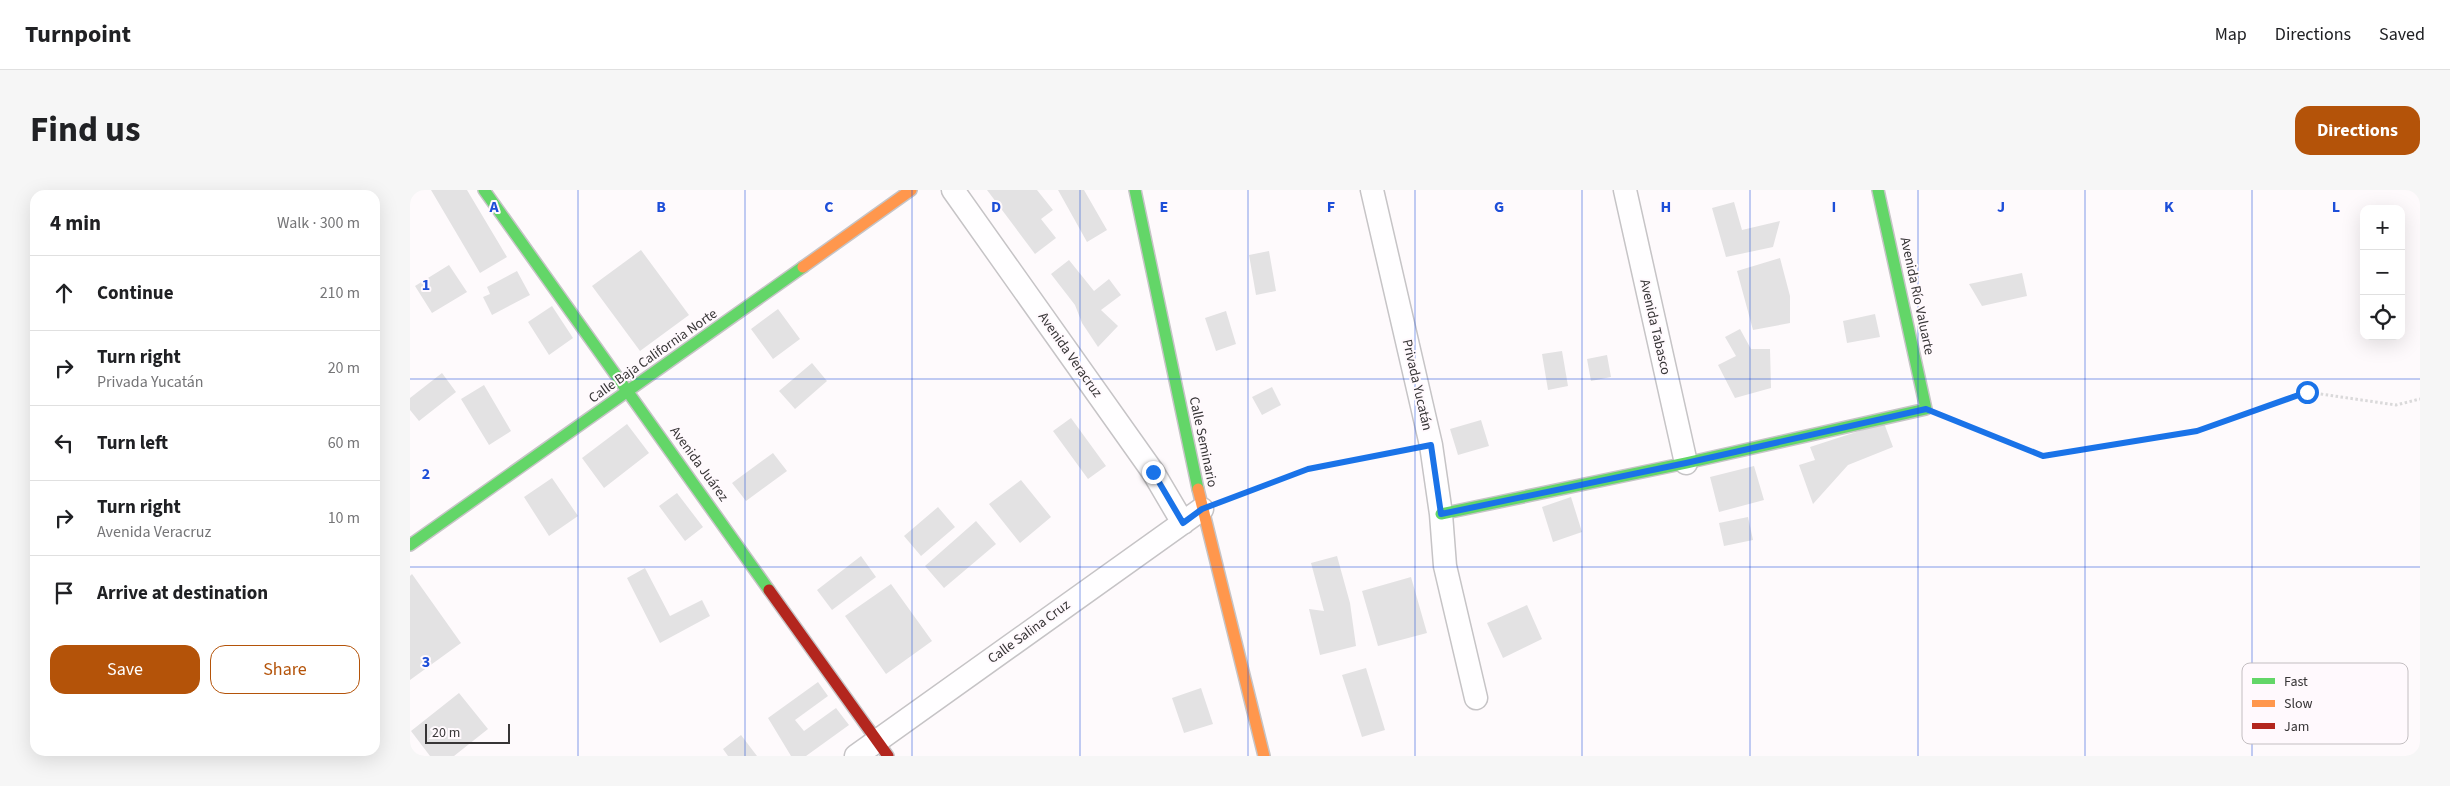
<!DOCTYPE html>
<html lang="en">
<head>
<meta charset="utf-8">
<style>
  body { margin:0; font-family:"Source Sans 3",sans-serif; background:#f6f6f6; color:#202124 }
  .controls { position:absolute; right:15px; top:15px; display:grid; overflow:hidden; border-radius:10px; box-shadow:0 5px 20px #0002 }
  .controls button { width:45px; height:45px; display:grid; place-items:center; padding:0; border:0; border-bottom:1px solid #e0e0e0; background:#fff; color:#202124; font:25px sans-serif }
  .scale { position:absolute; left:15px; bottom:12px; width:85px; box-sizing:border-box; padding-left:5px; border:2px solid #373536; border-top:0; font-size:14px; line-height:18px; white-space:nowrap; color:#373536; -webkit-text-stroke:4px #fff9fd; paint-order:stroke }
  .stop { position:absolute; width:15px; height:15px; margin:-11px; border:4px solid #1a73e8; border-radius:50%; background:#fff }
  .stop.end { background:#1a73e8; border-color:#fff; box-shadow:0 1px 5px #0008 }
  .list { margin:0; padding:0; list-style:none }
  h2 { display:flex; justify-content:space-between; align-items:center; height:65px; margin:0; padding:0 20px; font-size:21px }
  h2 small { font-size:16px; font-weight:400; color:#757577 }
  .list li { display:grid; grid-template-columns:32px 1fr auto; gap:15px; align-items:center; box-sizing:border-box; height:75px; padding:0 20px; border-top:1px solid #e0e0e0 }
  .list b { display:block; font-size:19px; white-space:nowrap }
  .list p { margin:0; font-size:16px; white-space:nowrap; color:#757577 }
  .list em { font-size:16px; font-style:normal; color:#757577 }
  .actions { display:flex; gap:10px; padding:15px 20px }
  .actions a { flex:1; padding:11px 0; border:1px solid #b45309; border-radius:15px; text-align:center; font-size:18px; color:#b45309 }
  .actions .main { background:#b45309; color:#fff }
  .icon { flex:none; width:28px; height:28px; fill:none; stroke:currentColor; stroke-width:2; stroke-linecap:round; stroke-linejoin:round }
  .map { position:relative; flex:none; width:2010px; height:566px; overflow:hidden; border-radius:15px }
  header { display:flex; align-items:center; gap:30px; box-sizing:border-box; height:70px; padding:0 25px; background:#fff; border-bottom:1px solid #e0e0e0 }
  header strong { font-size:24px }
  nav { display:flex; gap:28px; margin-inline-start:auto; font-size:18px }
  .intro { display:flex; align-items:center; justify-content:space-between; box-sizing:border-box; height:120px; padding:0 30px }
  h1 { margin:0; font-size:35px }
  .button { padding:12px 22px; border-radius:15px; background:#b45309; color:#fff; font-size:18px; font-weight:700 }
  main { display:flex; gap:30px; padding:0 30px }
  aside { flex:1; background:#fff; border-radius:15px; box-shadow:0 5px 20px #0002 }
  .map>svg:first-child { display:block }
</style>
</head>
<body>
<header>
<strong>Turnpoint</strong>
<nav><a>Map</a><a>Directions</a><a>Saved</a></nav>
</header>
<div class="intro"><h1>Find us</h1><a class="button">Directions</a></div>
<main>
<aside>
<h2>4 min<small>Walk · 300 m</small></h2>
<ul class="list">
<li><svg class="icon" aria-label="ahead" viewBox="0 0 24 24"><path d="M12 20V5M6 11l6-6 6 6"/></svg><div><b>Continue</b></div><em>210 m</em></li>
<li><svg class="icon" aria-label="right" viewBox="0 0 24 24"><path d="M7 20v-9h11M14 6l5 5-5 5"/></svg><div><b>Turn right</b><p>Privada Yucatán</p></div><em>20 m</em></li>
<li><svg class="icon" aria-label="left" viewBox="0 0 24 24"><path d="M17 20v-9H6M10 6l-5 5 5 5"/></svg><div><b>Turn left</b></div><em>60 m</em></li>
<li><svg class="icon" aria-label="right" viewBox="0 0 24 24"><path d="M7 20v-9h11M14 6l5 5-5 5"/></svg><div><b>Turn right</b><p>Avenida Veracruz</p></div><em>10 m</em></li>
<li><svg class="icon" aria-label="arrive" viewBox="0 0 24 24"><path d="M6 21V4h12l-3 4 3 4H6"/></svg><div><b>Arrive at destination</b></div></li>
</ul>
<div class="actions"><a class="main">Save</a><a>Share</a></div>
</aside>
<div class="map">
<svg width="2010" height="566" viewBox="0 0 2010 566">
  <rect width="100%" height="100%" fill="#fefafc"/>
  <path fill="#e3e2e3" d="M 21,0 L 57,0 L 97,67 L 70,83 Z
    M 577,0 L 627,0 L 643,20 L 631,29 L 646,48 L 625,64 Z
    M 648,0 L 674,0 L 697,40 L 677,52 Z
    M 1324,12 L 1332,40 L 1370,31 L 1363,57 L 1316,67 L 1302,18 Z
    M 231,60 L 279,125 L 230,161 L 182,96 Z
    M 859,61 L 866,101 L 846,105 L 839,65 Z
    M 1370,68 L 1380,106 L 1380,133 L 1343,140 L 1327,81 Z
    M 659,70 L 684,101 L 699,89 L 711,105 L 691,120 L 708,136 L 688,157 L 672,133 L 665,115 L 641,84 Z
    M 39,75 L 57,102 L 22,123 L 5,96 Z
    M 107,81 L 120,105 L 82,125 L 73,107 L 80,104 L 77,97 Z
    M 1612,83 L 1617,106 L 1572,116 L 1559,94 Z
    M 142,116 L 163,148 L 139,165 L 118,132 Z
    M 368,119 L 390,149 L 363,169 L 341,139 Z
    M 816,121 L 826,154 L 806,161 L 795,128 Z
    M 1465,124 L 1470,147 L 1437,153 L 1433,131 Z
    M 1330,139 L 1341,159 L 1360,159 L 1361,198 L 1325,208 L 1308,175 L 1326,166 L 1315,147 Z
    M 1152,161 L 1158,196 L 1138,200 L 1132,164 Z
    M 1197,165 L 1201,187 L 1181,191 L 1177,169 Z
    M 402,173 L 417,191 L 385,219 L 369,201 Z
    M 32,183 L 46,202 L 9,231 L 0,220 L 0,208 Z
    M 74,195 L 101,241 L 79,255 L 51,209 Z
    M 862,197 L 871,215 L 852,225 L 842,207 Z
    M 661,228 L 696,276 L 678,289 L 643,241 Z
    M 1071,230 L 1079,256 L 1048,265 L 1040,239 Z
    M 1474,233 L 1483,257 L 1438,275 L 1403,314 L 1389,275 L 1405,270 L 1400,257 Z
    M 217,234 L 239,263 L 194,298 L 172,268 Z
    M 363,263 L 377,281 L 336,311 L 322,293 Z
    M 1344,276 L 1354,310 L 1309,322 L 1300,287 Z
    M 142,288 L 168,326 L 139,346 L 114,307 Z
    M 611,290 L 641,327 L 610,353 L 579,314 Z
    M 267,303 L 293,337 L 275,351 L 249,316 Z
    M 1161,307 L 1172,342 L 1143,352 L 1132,317 Z
    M 528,317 L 545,337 L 511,366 L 494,346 Z
    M 1338,327 L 1343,350 L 1314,356 L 1309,333 Z
    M 566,331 L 586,354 L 534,398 L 515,376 Z
    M 451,366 L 466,387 L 422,420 L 407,400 Z
    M 927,366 L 940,413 L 946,456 L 910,465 L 899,419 L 914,421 L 901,373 Z
    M 235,378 L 260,426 L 292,410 L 300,426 L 250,453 L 217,388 Z
    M 2,384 L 51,453 L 0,490 L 0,386 Z
    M 1001,387 L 1017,443 L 968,456 L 952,401 Z
    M 481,394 L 522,451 L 476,484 L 435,426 Z
    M 1117,415 L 1132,449 L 1093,468 L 1077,433 Z
    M 956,478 L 975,540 L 952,547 L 932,485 Z
    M 408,492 L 418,506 L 385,530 L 394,541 L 426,518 L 439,535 L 396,566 L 381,566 L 358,528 Z
    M 791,498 L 803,534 L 774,543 L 762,508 Z
    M 49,503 L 78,539 L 44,566 L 20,566 L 1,541 Z
    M 331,545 L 347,566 L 318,566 L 313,559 Z"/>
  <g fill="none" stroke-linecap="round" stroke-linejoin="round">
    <defs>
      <path id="street" d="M 543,0 L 743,282 L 773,333
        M 962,0 L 1021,255 L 1031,324 L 1035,376 L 1066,508
        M 1215,0 L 1276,273
        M 446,566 L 792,319"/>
      <path id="fast" d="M 74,0 L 359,400
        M 725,0 L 788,299
        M 1031,324 L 1276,273 L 1516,219 L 1468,0
        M 0,355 L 393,77"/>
      <path id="slow" d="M 393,77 L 501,0
        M 788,299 L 854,566"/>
      <path id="jam" d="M 359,400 L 478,566"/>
    </defs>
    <use href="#street" stroke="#c6c4c6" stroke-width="25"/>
    <use href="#fast" stroke="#c6c4c6" stroke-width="14"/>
    <use href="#slow" stroke="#c6c4c6" stroke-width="14"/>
    <use href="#jam" stroke="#c6c4c6" stroke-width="14"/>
    <path stroke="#dad9da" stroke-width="3" stroke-dasharray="2.5 2.5" stroke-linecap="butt" d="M 1542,230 L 1633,267 L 1787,241 L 1897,202 L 1986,215 L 2010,209
      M 819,309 L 898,279 L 995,260"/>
    <use href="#street" stroke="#fffeff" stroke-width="22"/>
    <use href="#fast" stroke="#63d668" stroke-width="11"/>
    <use href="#slow" stroke="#ff974d" stroke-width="11"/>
    <use href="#jam" stroke="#b3261e" stroke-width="11"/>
  </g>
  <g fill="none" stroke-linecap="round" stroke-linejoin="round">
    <path stroke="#1a73e8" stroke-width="6" d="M 743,282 L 773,333 L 792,319 L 898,279 L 1021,255 L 1031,324 L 1276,273 L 1516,219 L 1633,266 L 1787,241 L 1897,202"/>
  </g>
  <path fill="none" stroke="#1d4ed8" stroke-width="1" stroke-opacity="0.55" d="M 168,0 L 168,566M 335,0 L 335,566M 502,0 L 502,566M 670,0 L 670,566M 838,0 L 838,566M 1005,0 L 1005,566M 1172,0 L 1172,566M 1340,0 L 1340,566M 1508,0 L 1508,566M 1675,0 L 1675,566M 1842,0 L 1842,566M 0,189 L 2010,189M 0,377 L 2010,377"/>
  <g text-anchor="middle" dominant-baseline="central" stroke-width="4" stroke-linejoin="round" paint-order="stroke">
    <g font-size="14" fill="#373536" stroke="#fff9fd">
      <text transform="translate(1507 106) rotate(78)">Avenida Río Valuarte</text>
      <text transform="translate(1245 137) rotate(77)">Avenida Tabasco</text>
      <text transform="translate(660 165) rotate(55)">Avenida Veracruz</text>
      <text transform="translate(243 166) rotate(-35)">Calle Baja California Norte</text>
      <text transform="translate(1007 195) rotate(77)">Privada Yucatán</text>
      <text transform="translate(793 252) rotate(78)">Calle Seminario</text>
      <text transform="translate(289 274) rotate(54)">Avenida Juárez</text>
      <text transform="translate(619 442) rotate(-36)">Calle Salina Cruz</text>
    </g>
  </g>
  <rect x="1832" y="473" width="166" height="81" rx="8" fill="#fff9fd" stroke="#c3bec1" stroke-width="1"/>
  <rect x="1842" y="488" width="23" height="6" fill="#63d668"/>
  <rect x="1842" y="510" width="23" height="7" fill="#ff974d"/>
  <rect x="1842" y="533" width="23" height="6" fill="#b3261e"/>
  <g font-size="14" fill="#373536">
    <text x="1874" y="496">Fast</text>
    <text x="1874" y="518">Slow</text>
    <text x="1874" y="541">Jam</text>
  </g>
  <g font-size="16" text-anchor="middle" font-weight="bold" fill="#1d4ed8" stroke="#fff9fd" stroke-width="4" stroke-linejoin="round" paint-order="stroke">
    <text x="84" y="22">A</text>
    <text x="251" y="22">B</text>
    <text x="419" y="22">C</text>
    <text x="586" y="22">D</text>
    <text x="754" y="22">E</text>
    <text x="921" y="22">F</text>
    <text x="1089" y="22">G</text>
    <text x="1256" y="22">H</text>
    <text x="1424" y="22">I</text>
    <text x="1591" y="22">J</text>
    <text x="1759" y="22">K</text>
    <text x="1926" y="22">L</text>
    <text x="16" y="100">1</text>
    <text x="16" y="289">2</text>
    <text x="16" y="477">3</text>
  </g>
</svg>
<div class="controls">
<button>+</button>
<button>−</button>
<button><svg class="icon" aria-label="locate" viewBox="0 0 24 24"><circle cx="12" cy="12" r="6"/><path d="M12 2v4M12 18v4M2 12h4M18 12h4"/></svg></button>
</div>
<div class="scale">20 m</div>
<div class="stop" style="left:1897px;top:202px"></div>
<div class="stop end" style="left:743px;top:282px"></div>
</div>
</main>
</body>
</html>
